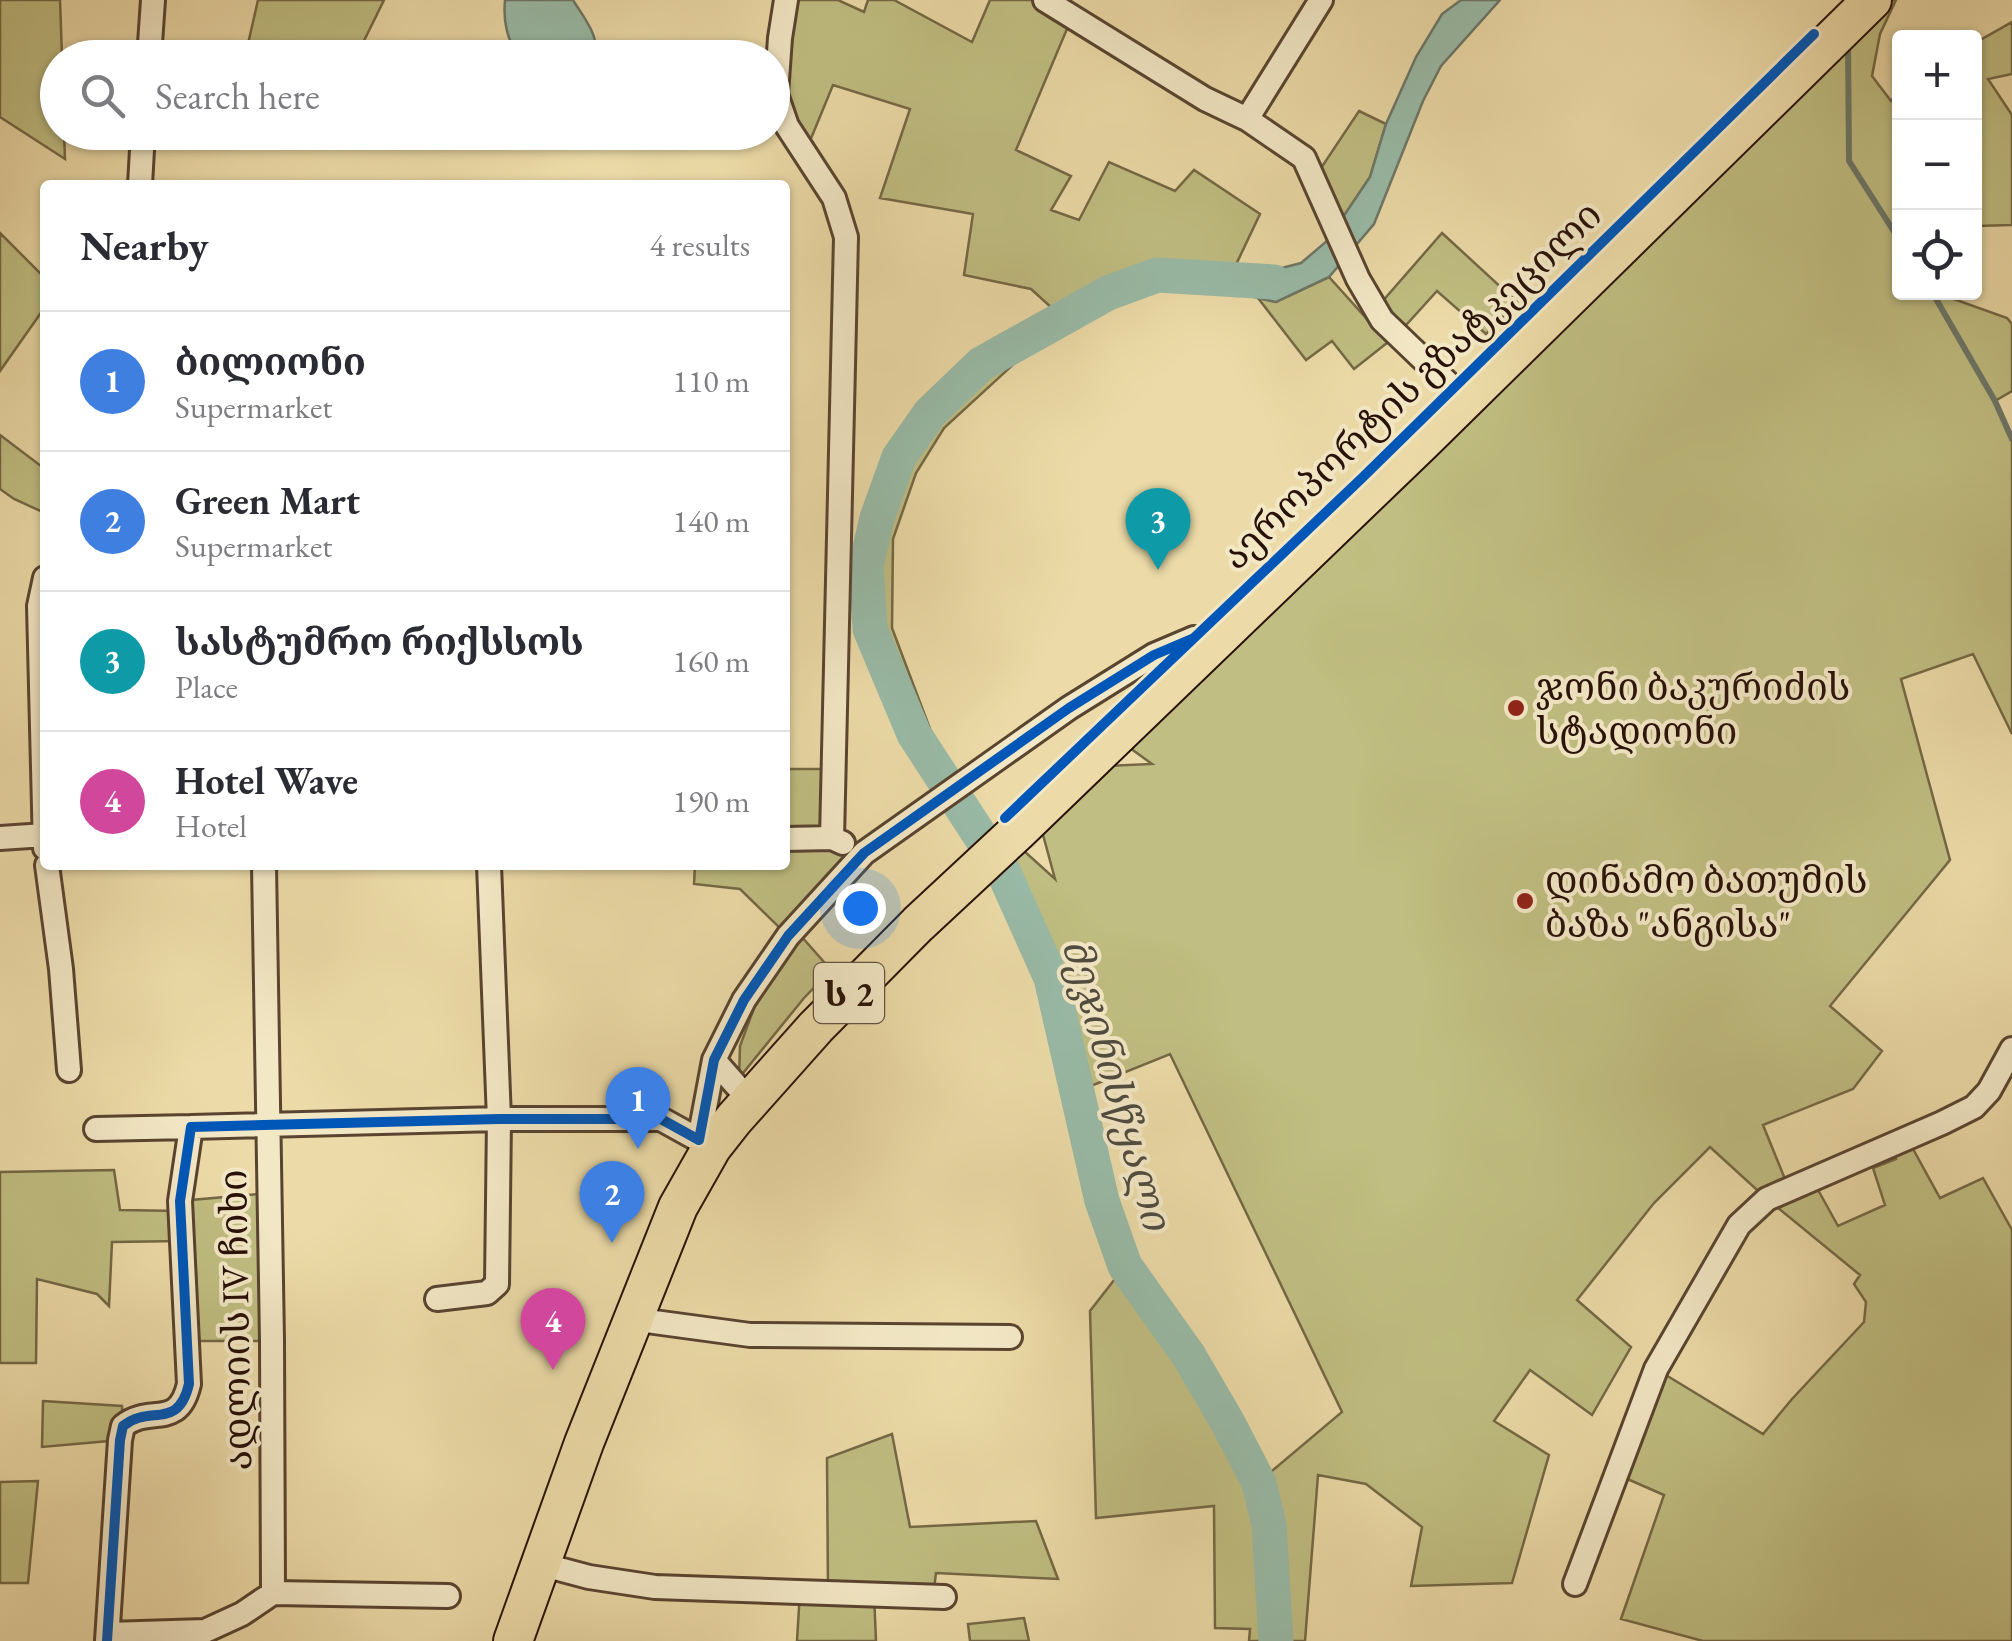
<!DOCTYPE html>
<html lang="en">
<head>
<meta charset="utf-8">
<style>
  body { margin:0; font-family:"EB Garamond","Noto Serif Georgian",serif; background:#f7f7f7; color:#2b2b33 }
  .controls { position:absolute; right:30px; top:30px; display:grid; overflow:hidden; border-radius:10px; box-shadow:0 2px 8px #0004 }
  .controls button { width:90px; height:90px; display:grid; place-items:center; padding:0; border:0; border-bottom:2px solid #e1e1e2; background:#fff; color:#2b2b33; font:50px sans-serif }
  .you { position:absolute; left:860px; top:908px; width:35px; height:35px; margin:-25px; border:8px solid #fff; border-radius:50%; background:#1a73e8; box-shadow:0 0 0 15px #1a73e833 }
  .badge { display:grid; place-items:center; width:65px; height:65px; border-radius:50%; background:#2563eb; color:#fff; font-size:32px; font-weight:700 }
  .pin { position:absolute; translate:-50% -82px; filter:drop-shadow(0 2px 5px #0008) }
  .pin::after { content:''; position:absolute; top:52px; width:35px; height:30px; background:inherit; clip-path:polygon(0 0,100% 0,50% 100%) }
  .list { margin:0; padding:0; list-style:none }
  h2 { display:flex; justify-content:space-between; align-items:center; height:130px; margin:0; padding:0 40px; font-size:42px }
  h2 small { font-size:32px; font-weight:400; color:#7c7c81 }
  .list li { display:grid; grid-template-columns:65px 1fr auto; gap:30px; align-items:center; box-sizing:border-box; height:140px; padding:0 40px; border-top:2px solid #e1e1e2 }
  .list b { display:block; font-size:38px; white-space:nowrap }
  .list p { margin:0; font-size:32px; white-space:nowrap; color:#7c7c81 }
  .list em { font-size:32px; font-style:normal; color:#7c7c81 }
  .icon { flex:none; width:55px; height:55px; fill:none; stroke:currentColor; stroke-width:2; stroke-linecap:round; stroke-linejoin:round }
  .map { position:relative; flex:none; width:2012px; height:1641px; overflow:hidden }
  .search { position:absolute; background:#fff; box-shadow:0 2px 8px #0004; left:40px; top:40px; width:750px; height:110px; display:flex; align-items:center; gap:25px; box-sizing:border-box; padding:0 35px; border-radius:55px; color:#7c7c81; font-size:38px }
  .panel { position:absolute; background:#fff; box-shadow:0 2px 8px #0004; left:40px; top:180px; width:750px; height:690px; border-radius:10px }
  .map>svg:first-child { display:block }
</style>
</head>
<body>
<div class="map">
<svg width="2012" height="1641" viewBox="0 0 2012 1641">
  <rect width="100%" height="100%" fill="#ecdba8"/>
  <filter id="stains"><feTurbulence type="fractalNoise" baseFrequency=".002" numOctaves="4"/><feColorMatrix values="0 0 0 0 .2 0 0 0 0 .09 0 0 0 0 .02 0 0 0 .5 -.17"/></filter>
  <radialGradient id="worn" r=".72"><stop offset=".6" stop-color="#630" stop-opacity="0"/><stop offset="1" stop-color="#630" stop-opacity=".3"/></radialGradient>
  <path fill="#c0be82" stroke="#746845" stroke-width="2.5" d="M 0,0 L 60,0 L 62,57 L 58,58 L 58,132 L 64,133 L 65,159 L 0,117 Z
    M 258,0 L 384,0 L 356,57 L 245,57 Z
    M 786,0 L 838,0 L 864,12 L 868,0 L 894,0 L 972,42 L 990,0 L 1045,0 L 1072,17 L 1016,150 L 1071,176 L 1051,210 L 1079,220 L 1109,162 L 1175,191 L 1194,170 L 1260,214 L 1224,290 L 1157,275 L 1108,293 L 1064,318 L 944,428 L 916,473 L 893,539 L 892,628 L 935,742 L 939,775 L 914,734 L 870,629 L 866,566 L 877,518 L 899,457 L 930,413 L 981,364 L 1063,318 L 1031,289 L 964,275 L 973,214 L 880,198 L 910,109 L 833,85 L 805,153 L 787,126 Z
    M 1888,0 L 1896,0 L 1880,34 L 1872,76 L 1891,101 L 1899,91 L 1900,292 L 1937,293 L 2007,318 L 2012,324 L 2012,391 L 1995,401 L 2012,439 L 2012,734 L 1973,654 L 1901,679 L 1950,860 L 1830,1006 L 1882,1051 L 1853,1089 L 1763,1125 L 1789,1189 L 1812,1179 L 1838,1226 L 1885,1205 L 1873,1168 L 1896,1159 L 1891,1145 L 1907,1138 L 1940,1198 L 1983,1178 L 2012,1230 L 2012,1641 L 1703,1641 L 1621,1619 L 1664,1495 L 1616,1474 L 1656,1369 L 1763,1434 L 1792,1399 L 1864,1322 L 1866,1302 L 1854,1284 L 1860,1275 L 1767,1199 L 1710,1147 L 1654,1203 L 1577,1300 L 1631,1347 L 1592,1415 L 1530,1370 L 1494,1421 L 1549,1455 L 1512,1583 L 1411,1586 L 1422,1527 L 1366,1484 L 1318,1475 L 1305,1641 L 1249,1641 L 1250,1629 L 1215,1628 L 1214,1506 L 1096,1518 L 1090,1311 L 1125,1266 L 1189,1356 L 1228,1423 L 1259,1482 L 1342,1412 L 1170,1054 L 1076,1092 L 1051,978 L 1003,871 L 1023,850 L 1055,879 L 1042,831 L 1106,766 L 1152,764 L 1126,745 Z
    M 2012,22 L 2012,74 L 1988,79 L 2012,115 L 2012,225 L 1975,226 L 1975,43 Z
    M 1359,111 L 1386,124 L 1370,177 L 1327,241 L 1325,205 L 1313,180 Z
    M 0,233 L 45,278 L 45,307 L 0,371 Z
    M 1442,233 L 1517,302 L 1486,334 L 1437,291 L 1397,335 L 1354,369 L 1332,341 L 1306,360 L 1258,298 L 1276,302 L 1329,277 L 1367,319 Z
    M 0,435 L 45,469 L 45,513 L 14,499 L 0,489 Z
    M 785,769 L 833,769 L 832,837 L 864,853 L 788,936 L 740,889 L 694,884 L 695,865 L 785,865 Z
    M 801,936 L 831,970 L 804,998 L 739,1078 L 740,1046 L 760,992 Z
    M 114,1170 L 120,1210 L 180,1211 L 180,1201 L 269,1193 L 272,1341 L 188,1341 L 182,1241 L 112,1242 L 109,1306 L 97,1294 L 37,1279 L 36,1363 L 0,1363 L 0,1172 Z
    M 43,1401 L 122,1406 L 123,1426 L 120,1440 L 42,1447 Z
    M 892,1434 L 910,1527 L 1036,1521 L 1058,1579 L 936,1573 L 933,1597 L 874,1594 L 876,1641 L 797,1641 L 800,1591 L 828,1592 L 827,1458 Z
    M 38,1481 L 28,1583 L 0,1583 L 0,1482 Z
    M 1024,1618 L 1029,1641 L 970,1641 L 968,1624 Z"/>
  <path fill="#99bba8" stroke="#6c7768" stroke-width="2.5" d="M 505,0 L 573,0 C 584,18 600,36 595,57 L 520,57 C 507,42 503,20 505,0 Z
    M 1461,0 L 1500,0 L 1441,66 L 1423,101 L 1374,224 L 1329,277 L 1276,302 L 1224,290 L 1233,270 L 1262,273 L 1301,263 L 1327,241 L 1370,177 L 1386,124 L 1416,57 L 1442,14 Z"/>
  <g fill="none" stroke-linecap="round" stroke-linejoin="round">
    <path stroke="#6c7768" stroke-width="6" d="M 1848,42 L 1849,161 L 1900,241
      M 1932,292 L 1995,401 L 2012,439"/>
    <path stroke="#99bba8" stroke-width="35" d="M 1274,282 L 1157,275 L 1108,293 L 981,364 L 930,413 L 899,457 L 877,518 L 866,566 L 870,629 L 914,734 L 1003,871 L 1051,978 L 1102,1201 L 1125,1266 L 1189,1356 L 1228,1423 L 1259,1483 L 1269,1525 L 1276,1641"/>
    <defs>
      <path id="minor" d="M 786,0 L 780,38 L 776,94 L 787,126 L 834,198 L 846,237 L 832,838
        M 1045,0 L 1205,99 L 1247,119 L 1304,158 L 1358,279 L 1382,320 L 1453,388
        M 149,58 L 153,0
        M 1247,119 L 1321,0
        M 140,185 L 143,132
        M 45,578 L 39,606 L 45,848
        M 0,838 L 45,835
        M 785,839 L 832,838 L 843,843
        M 47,865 L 61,969 L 69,1070
        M 264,865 L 272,1341 L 273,1593
        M 714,1060 L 750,1101
        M 96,1129 L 191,1127
        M 437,1299 L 487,1293 L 497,1284 L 499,1119 L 489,865
        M 632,1319 L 750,1335 L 1010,1337
        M 540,1564 L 589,1577 L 655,1587 L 944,1597
        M 1575,1584 L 1656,1369 L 1739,1225 L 1767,1199 L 1942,1123 L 1974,1107 L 1989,1091 L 2012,1049
        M 108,1634 L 205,1631 L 242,1614 L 273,1593 L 448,1596
        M 107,1641 L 120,1440 L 123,1426 C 150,1404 178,1431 189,1384 L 180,1201 L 191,1127 L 499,1119 L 661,1119 L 699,1140 L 714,1060 L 744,1000 L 788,936 L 864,853 L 1069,708 L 1154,655 L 1194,638"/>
      <path id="trunk" d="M 513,1641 L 584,1443 L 678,1207 L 712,1147 L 734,1119 L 816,1027 L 918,924 L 1018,831 L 1422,442 L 1872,0"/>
    </defs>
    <use href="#minor" stroke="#594430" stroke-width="28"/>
    <use href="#trunk" stroke="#281108" stroke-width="42"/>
    <use href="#minor" stroke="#f3e8c6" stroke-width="22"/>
    <use href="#trunk" stroke="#ecdba8" stroke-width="38"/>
    <defs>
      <path id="cycleway" d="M 1005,818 L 1362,478 L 1814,34
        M 107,1641 L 120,1440 L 123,1426 C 150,1404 178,1431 189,1384 L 180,1201 L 191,1127 L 499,1119 L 661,1119 L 699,1140 L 714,1060 L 744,1000 L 788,936 L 864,853 L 1069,708 L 1154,655 L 1194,638"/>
    </defs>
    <use href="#cycleway" stroke="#f3e8c6" stroke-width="16"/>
    <use href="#cycleway" stroke="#0057b8" stroke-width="10"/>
  </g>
  <g fill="#8f2418" stroke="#f3e8c6" stroke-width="4">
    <circle cx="1516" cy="708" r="10"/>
    <circle cx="1525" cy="901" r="10"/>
  </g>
  <g text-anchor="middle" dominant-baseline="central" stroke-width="8" stroke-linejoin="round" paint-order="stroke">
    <rect fill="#f3e8c6" stroke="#655241" stroke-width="2.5" x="814" y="963" width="70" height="60" rx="8"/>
    <g font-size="35" font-weight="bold" fill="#281108">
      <text x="849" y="993">ს 2</text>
    </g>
    <g font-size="38" fill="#281108" stroke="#f3e8c6">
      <text transform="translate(1411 385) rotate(-44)">აეროპორტის გზატკეცილი</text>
      <text transform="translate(235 1320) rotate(-91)">ადლიის IV ჩიხი</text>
    </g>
    <g font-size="38" fill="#281108" stroke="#f3e8c6" text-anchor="start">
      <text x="1536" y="686">ჯონი ბაკურიძის<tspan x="1536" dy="44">სტადიონი</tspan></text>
      <text x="1545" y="879">დინამო ბათუმის<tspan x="1545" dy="44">ბაზა "ანგისა"</tspan></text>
    </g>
    <g font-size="40" font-style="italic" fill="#504c40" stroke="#f3e8c6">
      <text transform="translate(1117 1084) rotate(74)">მეჯინისწყალი</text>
    </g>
  </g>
  <rect width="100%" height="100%" filter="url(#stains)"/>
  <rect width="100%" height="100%" fill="url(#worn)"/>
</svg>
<div class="controls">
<button>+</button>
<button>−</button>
<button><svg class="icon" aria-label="locate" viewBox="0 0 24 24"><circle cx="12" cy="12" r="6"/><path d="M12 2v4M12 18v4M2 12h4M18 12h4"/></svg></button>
</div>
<div class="you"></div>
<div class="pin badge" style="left:638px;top:1149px;background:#3f7fe0">1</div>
<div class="pin badge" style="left:612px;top:1243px;background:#3f7fe0">2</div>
<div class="pin badge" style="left:1158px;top:570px;background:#0f9aa8">3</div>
<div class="pin badge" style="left:553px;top:1370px;background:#d1479c">4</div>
<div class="search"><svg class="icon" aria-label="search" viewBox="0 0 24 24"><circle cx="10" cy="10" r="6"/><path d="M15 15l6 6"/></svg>Search here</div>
<section class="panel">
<h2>Nearby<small>4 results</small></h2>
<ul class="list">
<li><span class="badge" style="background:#3f7fe0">1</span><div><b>ბილიონი</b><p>Supermarket</p></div><em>110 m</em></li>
<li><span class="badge" style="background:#3f7fe0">2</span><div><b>Green Mart</b><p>Supermarket</p></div><em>140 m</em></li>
<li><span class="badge" style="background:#0f9aa8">3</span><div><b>სასტუმრო რიქსსოს</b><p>Place</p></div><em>160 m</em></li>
<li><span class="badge" style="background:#d1479c">4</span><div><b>Hotel Wave</b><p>Hotel</p></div><em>190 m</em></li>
</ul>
</section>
</div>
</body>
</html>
